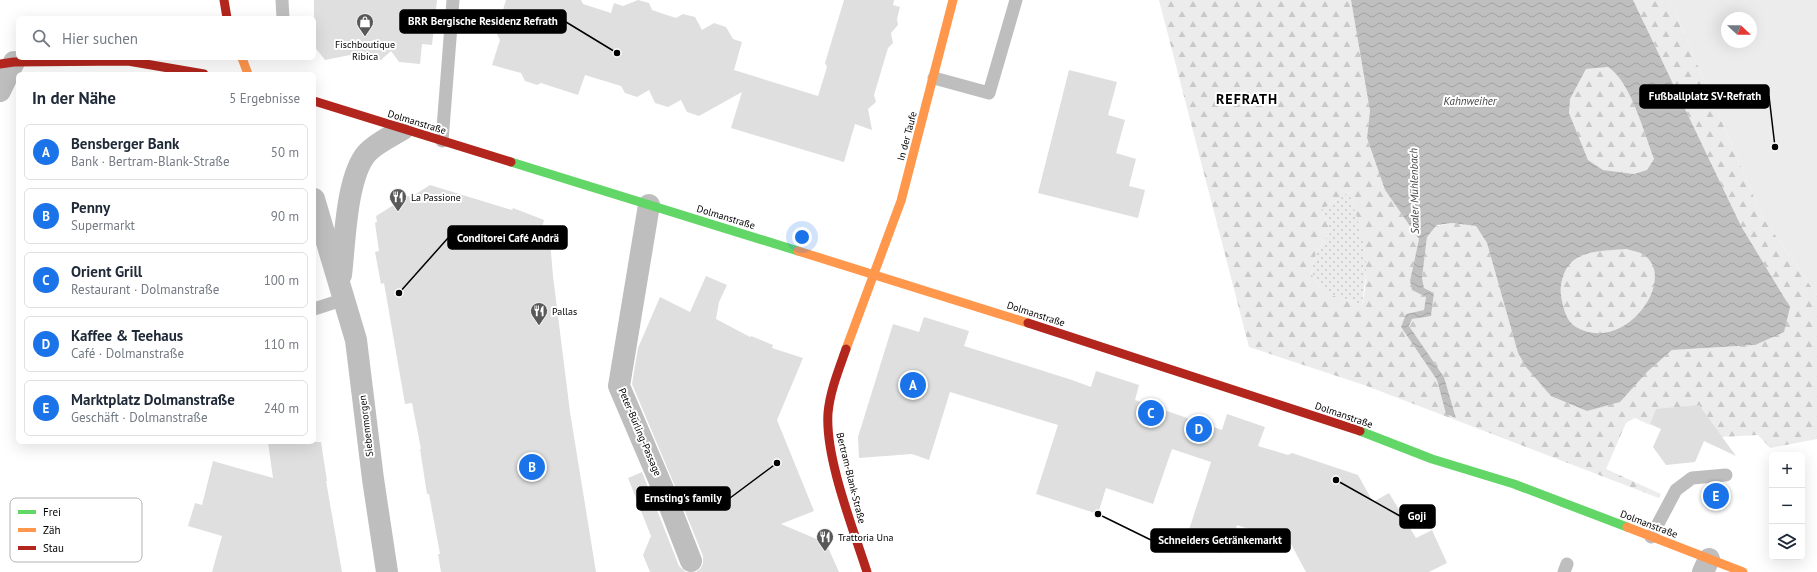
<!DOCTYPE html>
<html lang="de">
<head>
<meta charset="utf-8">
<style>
  body { margin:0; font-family:"PT Sans",sans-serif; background:#f6f6f7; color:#1f2937 }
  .controls { position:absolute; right:12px; bottom:12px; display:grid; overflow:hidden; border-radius:6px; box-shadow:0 4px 16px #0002 }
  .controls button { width:36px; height:36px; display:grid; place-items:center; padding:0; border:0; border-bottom:1px solid #e0e1e3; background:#fff; color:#1f2937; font:20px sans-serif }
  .compass { position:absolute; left:1721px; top:12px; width:36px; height:36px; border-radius:50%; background:#fff; box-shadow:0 4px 16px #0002; rotate:112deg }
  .you { position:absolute; left:802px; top:237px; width:14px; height:14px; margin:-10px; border:3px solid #fff; border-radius:50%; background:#1a73e8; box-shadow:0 0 0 6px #1a73e833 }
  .badge { display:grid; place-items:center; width:26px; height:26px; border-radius:50%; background:#1a73e8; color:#fff; font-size:13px; font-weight:700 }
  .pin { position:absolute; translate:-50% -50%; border:2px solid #fff; box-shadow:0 1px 4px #0006 }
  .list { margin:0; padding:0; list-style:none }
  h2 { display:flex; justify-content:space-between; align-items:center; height:52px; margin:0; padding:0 16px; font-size:17px }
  h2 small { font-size:13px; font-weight:400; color:#747a83 }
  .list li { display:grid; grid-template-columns:26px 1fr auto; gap:12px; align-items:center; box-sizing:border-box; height:56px; margin:0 8px 8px; padding:0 8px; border:1px solid #e0e1e3; border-radius:6px }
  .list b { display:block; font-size:15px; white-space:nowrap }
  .list p { margin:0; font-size:13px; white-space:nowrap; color:#747a83 }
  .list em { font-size:13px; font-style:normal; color:#747a83 }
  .icon { flex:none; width:22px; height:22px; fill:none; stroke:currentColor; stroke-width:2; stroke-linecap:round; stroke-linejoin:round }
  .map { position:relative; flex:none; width:1817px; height:572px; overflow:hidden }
  .search { position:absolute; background:#fff; box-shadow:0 4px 16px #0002; left:16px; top:16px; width:300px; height:44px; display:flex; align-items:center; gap:10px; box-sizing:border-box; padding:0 14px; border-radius:6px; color:#747a83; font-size:15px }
  .panel { position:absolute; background:#fff; box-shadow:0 4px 16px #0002; left:16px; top:72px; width:300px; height:372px; border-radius:6px }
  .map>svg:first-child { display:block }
</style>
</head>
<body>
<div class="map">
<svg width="1817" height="572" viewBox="0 0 1817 572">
  <defs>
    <pattern id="grass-dots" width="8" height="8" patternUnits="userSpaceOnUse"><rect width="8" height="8" fill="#ececec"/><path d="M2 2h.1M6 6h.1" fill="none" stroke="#c9c9c9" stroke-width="1.8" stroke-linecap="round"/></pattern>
    <pattern id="forest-firs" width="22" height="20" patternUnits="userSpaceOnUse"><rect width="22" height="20" fill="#ececec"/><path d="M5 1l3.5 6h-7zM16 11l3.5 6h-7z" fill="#c9c9c9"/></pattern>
    <pattern id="water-waves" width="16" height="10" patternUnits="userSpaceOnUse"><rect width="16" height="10" fill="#bfbfbf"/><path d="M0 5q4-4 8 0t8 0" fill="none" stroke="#a2a2a2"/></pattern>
  </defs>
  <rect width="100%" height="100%" fill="#fff"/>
  <path fill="url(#grass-dots)" d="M 1349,192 L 1361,228 L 1367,265 L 1362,305 L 1325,293 L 1311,274 L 1316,253 L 1331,231 L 1321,210 Z"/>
  <path fill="url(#forest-firs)" fill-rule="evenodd" d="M 1159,0 L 1351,0 L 1370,111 L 1367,138 L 1385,190 L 1419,239 L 1410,282 L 1413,290 L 1426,297 L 1424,310 L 1406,314 L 1401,327 L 1437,380 L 1446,414 L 1456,418 L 1444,377 L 1409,326 L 1412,319 L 1431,315 L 1434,293 L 1424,288 L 1422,278 L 1427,237 L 1437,226 L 1452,223 L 1476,226 L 1487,243 L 1518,353 L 1526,367 L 1647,372 L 1672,350 L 1755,345 L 1790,307 L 1741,226 L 1633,0 L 1670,0 L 1762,216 L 1817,295 L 1817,439 L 1770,448 L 1758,435 L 1721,437 L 1656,410 L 1650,425 L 1635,418 L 1626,423 L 1606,469 L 1661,494 L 1659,498 L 1364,385 L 1249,347 ZM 1349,192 C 1362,232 1372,263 1362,305 L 1325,293 L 1311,274 L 1316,253 L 1331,231 L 1321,210 Z
    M 1608,67 C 1631,82 1644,133 1654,159 L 1648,170 L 1634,174 L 1602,170 L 1588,160 L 1569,113 L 1570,99 L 1586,69 Z
    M 1627,249 C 1631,251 1638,251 1642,254 C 1680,275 1628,356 1576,327 C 1567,322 1564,310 1562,301 C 1560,291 1560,284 1564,274 C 1573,249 1604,251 1627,249 Z"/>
  <path fill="#ececec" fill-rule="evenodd" d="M 1670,0 L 1817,0 L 1817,295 L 1762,216 ZM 1727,18 L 1751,18 L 1751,42 L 1727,42 Z"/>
  <path fill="url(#water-waves)" fill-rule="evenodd" d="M 1351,0 L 1633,0 L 1741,226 L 1790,307 L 1784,332 L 1755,345 L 1672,350 L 1647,372 L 1620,402 L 1587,411 L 1551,396 L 1526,367 L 1518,353 L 1487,243 L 1476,226 L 1452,223 L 1437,225 L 1427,237 L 1422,278 L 1424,288 L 1434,293 L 1431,316 L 1412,319 L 1409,326 L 1444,377 L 1456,418 L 1446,414 L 1437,380 L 1401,327 L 1406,314 L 1424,310 L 1426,297 L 1412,290 L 1410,281 L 1419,239 L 1385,190 L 1367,138 L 1370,111 ZM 1608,67 C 1631,82 1644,133 1654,159 L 1647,170 L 1634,174 L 1603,170 L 1588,160 L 1569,113 L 1570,99 L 1586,69 ZM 1627,249 C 1631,251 1638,251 1642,254 C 1680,275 1627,356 1576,327 C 1567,322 1564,310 1562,301 C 1560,291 1560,284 1564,274 C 1573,249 1604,251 1627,249 Z"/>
  <path fill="#dfdfdf" d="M 314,0 L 437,0 L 432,45 L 422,44 L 420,64 L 399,62 L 391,51 L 381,60 L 364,58 L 360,53 L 325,60 L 314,46 Z
    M 506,0 L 581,0 L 583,4 L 611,13 L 614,3 L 623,6 L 638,0 L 649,3 L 652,10 L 676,18 L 683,14 L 695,17 L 702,30 L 714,23 L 726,27 L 733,39 L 742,42 L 734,70 L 818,96 L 827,67 L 825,63 L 844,0 L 894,0 L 893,5 L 900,7 L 897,19 L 898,25 L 891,33 L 893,43 L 888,48 L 874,95 L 876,102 L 868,109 L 872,130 L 855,124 L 844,162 L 731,128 L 742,92 L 699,116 L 687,112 L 681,100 L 668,107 L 655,103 L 649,90 L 637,97 L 625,93 L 621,86 L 585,75 L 578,95 L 541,83 L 537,85 L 525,81 L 521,73 L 492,65 L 500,40 L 496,32 Z
    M 1069,70 L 1117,82 L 1108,115 L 1125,120 L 1116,153 L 1136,159 L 1129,186 L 1145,190 L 1138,218 L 1038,193 Z
    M 430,185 L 512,210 L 513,208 L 544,220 L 542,227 L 549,229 L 553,276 L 570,412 L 596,572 L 441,572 L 438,554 L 440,554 L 429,494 L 427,494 L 420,449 L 421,449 L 412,403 L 405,404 L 384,283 L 381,284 L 375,252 L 379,251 L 375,223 L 377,222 L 376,216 L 408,196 L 411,197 Z
    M 706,276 L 727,285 L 719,302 L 716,319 L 750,337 L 751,336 L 773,345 L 772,348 L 803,358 L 777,420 L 814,511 L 781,524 L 826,543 L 839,572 L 696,572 L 701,568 L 703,563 L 703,556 L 674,484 L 632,384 L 638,348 L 660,297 L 690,312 Z
    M 924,317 L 969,331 L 964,346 L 1072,380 L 1091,387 L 1096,371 L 1139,385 L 1135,400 L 1222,430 L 1227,414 L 1265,427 L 1258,446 L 1288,455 L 1292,453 L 1358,475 L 1373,502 L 1389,493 L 1416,538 L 1432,530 L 1447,563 L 1429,572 L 1306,572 L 1291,544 L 1237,525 L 1233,538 L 1225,541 L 1221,553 L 1185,542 L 1211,462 L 1172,449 L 1153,504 L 1106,488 L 1098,514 L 1036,494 L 1058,425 L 950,392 L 929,460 L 912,454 L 859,458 L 858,437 L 893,324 L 919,332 Z
    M 1699,405 L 1736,456 L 1704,441 L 1695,462 L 1666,465 L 1653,447 L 1661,429 L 1650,424 L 1656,409 Z
    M 268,442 L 321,442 L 327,481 L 326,481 L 342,572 L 212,572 L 222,536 L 188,526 L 195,503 L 202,505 L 213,461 L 273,478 Z
    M 642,472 L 679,566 L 686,572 L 650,572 L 643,555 L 651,536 L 628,478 Z"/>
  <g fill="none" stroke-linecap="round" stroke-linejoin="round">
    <path stroke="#bebebe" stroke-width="13" d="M 282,0 L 283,18
      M 934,78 L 989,93 L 1016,0
      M 442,141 L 453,0
      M 314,309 L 345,299
      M 1651,537 L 1676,490 L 1692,478 L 1726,475
      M 1564,572 L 1567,564"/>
    <path stroke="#bebebe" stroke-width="22" d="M 0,91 L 14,62
      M 314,199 L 356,340 L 373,479 L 387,572
      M 649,205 L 619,386 L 663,489 L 691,561
      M 341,275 C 345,242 346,177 367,153 C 376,143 392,136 403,129
      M 1703,572 L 1709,559"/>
    <path stroke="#63d668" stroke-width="9" d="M 511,162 L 798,251
      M 1360,431 L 1432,459 L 1514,484 L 1627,527"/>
    <path stroke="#ff974d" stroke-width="9" d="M 242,58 L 248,74
      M 798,251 L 1028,323
      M 846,349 L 901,201 L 953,0
      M 1627,527 L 1743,572"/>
    <path stroke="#b3261e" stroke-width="9" d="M 224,0 L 227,18
      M 0,64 L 14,62 L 128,61 L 204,74
      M 314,101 L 511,162
      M 1028,323 L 1360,431
      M 846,349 C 839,369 830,391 828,413 C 825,458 853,528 867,572"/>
  </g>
  <defs>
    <symbol id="shop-pin" viewBox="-11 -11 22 30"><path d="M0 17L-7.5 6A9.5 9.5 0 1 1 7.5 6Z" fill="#595959" stroke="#fff"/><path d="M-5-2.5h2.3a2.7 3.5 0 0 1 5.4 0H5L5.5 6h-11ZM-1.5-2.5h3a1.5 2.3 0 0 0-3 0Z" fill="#fff"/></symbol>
    <symbol id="restaurant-pin" viewBox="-11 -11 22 30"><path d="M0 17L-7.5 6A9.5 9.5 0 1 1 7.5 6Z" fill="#595959" stroke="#fff"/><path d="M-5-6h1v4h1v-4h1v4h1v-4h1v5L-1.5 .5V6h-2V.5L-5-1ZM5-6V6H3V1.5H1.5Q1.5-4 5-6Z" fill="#fff"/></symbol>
  </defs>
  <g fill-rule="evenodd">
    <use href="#shop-pin" x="355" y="12" width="20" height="27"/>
    <use href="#restaurant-pin" x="388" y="187" width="20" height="27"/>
    <use href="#restaurant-pin" x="529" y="301" width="20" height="27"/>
    <use href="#restaurant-pin" x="815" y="527" width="20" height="27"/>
  </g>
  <g text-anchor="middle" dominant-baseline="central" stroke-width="4" stroke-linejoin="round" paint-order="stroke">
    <g font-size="10" fill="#000" stroke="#fff" text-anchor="start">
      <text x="365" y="44" text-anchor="middle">Fischboutique<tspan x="365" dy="12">Ribica</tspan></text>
      <text x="411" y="197">La Passione</text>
      <text x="552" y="311">Pallas</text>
      <text x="838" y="537">Trattoria Una</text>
    </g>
    <g font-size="10" fill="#000" stroke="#fff">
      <text transform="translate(417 122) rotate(17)">Dolmanstraße</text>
      <text transform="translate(907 136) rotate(-75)">In der Taufe</text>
      <text transform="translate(726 217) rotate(17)">Dolmanstraße</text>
      <text transform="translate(1036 314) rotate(18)">Dolmanstraße</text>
      <text transform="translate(1344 415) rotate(19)">Dolmanstraße</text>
      <text transform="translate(366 426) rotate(-97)">Siebenmorgen</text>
      <text transform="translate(640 432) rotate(67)">Peter-Bürling-Passage</text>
      <text transform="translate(851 478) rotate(76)">Bertram-Blank-Straße</text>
      <text transform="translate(1649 524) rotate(21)">Dolmanstraße</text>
    </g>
    <g font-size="11" font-style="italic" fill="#444" stroke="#fff">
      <text x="1470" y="101">Kahnweiher</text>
      <text transform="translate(1414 191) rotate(-91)">Saaler Mühlenbach</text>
    </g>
    <g font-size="14" font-weight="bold" letter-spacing="1" fill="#000" stroke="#fff">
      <text x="1247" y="99">REFRATH</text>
    </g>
  </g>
  <rect x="10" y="498" width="132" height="64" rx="6" fill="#fff" stroke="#b2b2b2" stroke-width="1"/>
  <rect x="18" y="510" width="18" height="4" fill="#63d668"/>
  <rect x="18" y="528" width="18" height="4" fill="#ff974d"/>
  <rect x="18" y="546" width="18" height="4" fill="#b3261e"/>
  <g font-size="11" fill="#000">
    <text x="43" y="516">Frei</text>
    <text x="43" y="534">Zäh</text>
    <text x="43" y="552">Stau</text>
  </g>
  <path fill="none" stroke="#000" stroke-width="1.5" d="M617 53L566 22M1775 147L1769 96M399 293L448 238M777 463L730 498M1336 480L1400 516M1098 514L1151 540"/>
  <g fill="#000" stroke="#fff" stroke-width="1.5">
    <circle cx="617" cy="53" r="4"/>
    <circle cx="1775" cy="147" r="4"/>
    <circle cx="399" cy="293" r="4"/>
    <circle cx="777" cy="463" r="4"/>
    <circle cx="1336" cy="480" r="4"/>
    <circle cx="1098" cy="514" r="4"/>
  </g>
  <g fill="#000" stroke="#000" stroke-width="1.5">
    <rect x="400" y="10" width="166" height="23" rx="4"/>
    <rect x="1640" y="85" width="129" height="23" rx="4"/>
    <rect x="448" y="226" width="119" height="23" rx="4"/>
    <rect x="637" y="487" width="93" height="23" rx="4"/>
    <rect x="1400" y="505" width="35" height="23" rx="4"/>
    <rect x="1151" y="529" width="139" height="23" rx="4"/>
  </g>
  <g font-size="11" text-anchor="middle" font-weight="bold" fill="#fff">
    <text x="483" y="25">BRR Bergische Residenz Refrath</text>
    <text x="1705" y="100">Fußballplatz SV-Refrath</text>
    <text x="508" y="242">Conditorei Café Andrä</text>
    <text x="683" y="502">Ernsting's family</text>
    <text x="1417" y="520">Goji</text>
    <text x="1220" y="544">Schneiders Getränkemarkt</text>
  </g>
</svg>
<div class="controls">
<button>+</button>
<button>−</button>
<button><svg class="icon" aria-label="layers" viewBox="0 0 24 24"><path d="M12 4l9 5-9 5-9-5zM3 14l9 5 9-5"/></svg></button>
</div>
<svg class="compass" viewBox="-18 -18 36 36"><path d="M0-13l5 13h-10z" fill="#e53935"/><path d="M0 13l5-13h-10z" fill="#747a83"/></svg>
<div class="you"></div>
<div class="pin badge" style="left:913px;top:385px">A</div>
<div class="pin badge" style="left:532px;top:467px">B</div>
<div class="pin badge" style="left:1151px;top:413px">C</div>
<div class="pin badge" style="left:1199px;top:429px">D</div>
<div class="pin badge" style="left:1716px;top:496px">E</div>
<div class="search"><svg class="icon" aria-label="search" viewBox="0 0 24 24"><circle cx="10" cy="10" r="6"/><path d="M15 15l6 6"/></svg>Hier suchen</div>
<section class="panel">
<h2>In der Nähe<small>5 Ergebnisse</small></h2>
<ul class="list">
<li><span class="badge">A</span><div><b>Bensberger Bank</b><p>Bank · Bertram-Blank-Straße</p></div><em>50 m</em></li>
<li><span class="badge">B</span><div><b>Penny</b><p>Supermarkt</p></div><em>90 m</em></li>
<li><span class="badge">C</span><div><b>Orient Grill</b><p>Restaurant · Dolmanstraße</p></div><em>100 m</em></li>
<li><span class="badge">D</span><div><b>Kaffee &amp; Teehaus</b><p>Café · Dolmanstraße</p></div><em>110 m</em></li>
<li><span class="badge">E</span><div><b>Marktplatz Dolmanstraße</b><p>Geschäft · Dolmanstraße</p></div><em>240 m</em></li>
</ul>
</section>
</div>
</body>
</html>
